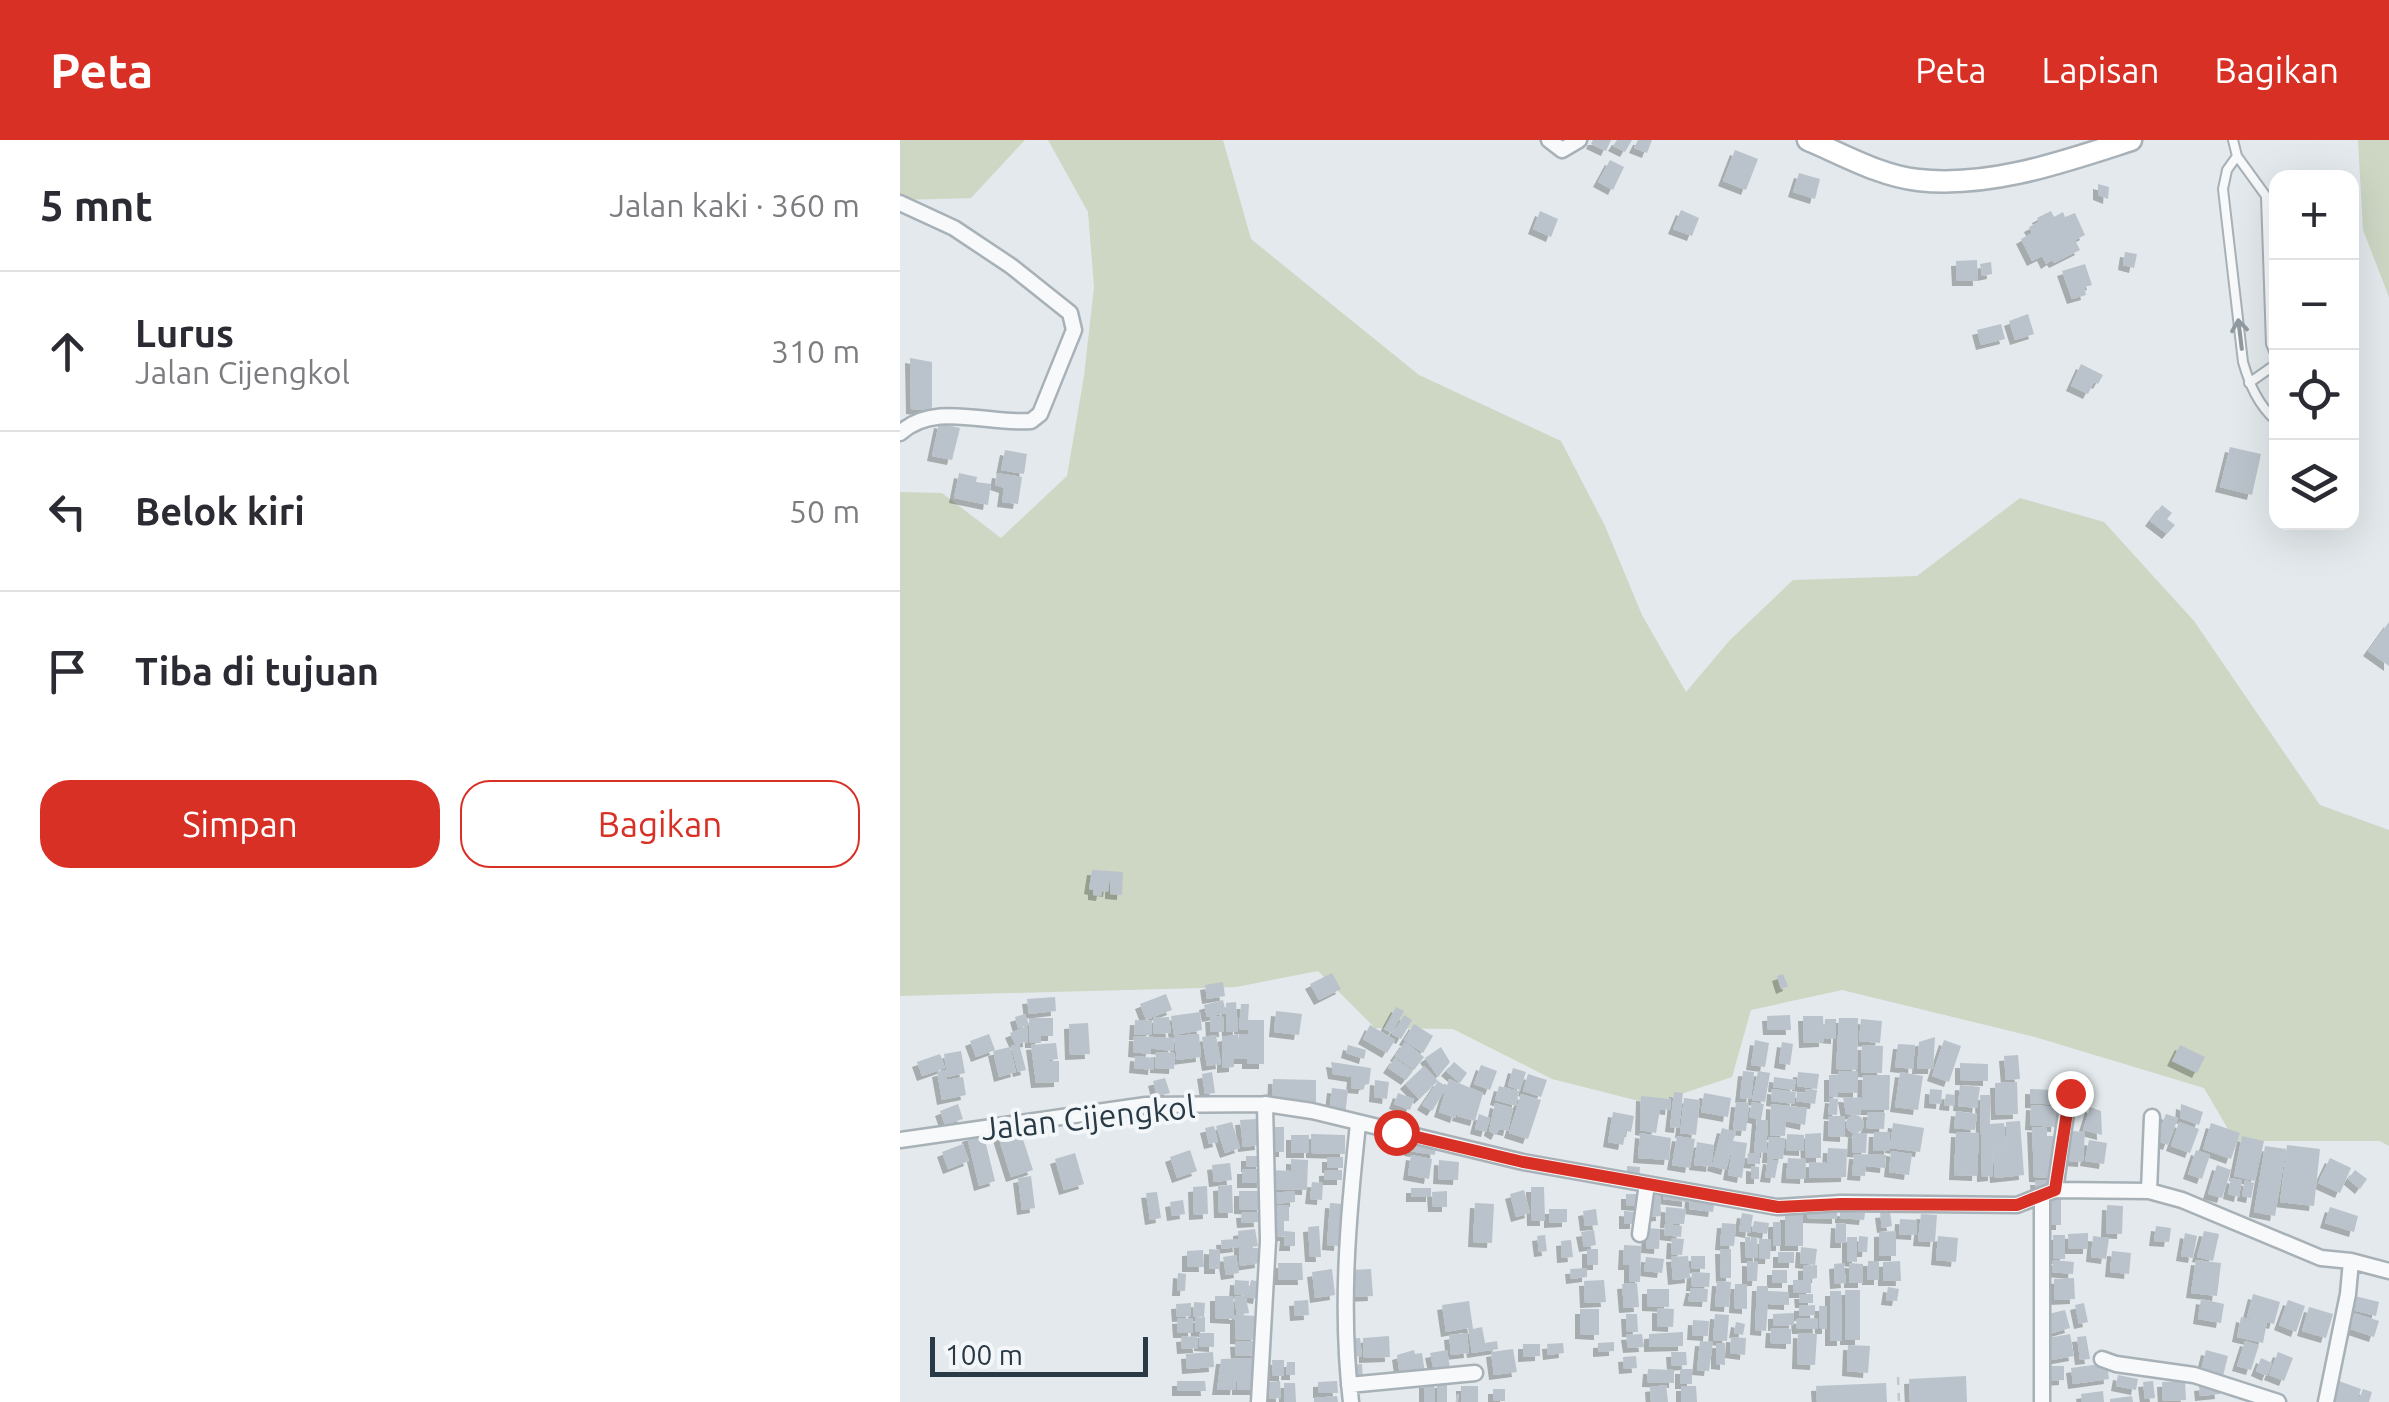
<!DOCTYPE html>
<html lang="id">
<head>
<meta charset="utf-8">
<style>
  body { margin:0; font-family:Ubuntu,sans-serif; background:#f2f2f3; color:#2b2b33 }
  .controls { position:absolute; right:30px; top:30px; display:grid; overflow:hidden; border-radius:20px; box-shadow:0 10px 40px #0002 }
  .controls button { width:90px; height:90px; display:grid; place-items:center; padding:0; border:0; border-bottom:2px solid #e1e1e2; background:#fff; color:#2b2b33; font:50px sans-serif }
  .scale { position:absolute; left:30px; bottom:25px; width:218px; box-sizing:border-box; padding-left:10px; border:5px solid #293a46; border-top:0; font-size:28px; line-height:35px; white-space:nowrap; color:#293a46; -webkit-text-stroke:8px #f3f7f9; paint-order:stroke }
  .stop { position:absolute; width:30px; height:30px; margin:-22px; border:8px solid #d93025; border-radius:50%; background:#fff }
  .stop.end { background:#d93025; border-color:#fff; box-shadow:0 2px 10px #0008 }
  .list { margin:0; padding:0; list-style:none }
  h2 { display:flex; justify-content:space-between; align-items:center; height:130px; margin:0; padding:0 40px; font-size:42px }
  h2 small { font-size:32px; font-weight:400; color:#7c7c81 }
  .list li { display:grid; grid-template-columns:65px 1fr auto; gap:30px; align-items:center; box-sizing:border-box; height:160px; padding:0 40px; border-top:2px solid #e1e1e2 }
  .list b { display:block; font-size:38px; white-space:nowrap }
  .list p { margin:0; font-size:32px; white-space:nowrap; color:#7c7c81 }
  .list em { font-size:32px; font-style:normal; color:#7c7c81 }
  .actions { display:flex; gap:20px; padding:30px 40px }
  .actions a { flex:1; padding:22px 0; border:2px solid #d93025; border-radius:30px; text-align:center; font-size:35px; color:#d93025 }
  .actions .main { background:#d93025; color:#fff }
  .icon { flex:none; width:55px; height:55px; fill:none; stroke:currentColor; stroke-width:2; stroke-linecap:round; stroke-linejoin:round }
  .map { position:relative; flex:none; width:1489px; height:1262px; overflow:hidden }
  header { display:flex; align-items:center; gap:60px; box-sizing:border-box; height:140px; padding:0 50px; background:#d93025; color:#fff }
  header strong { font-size:48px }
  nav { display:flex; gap:55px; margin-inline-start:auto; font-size:35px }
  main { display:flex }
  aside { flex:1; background:#fff }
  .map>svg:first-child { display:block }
</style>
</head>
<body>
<header>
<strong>Peta</strong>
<nav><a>Peta</a><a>Lapisan</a><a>Bagikan</a></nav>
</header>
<main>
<aside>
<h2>5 mnt<small>Jalan kaki · 360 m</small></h2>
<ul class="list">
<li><svg class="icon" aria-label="ahead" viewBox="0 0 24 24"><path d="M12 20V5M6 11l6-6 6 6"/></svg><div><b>Lurus</b><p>Jalan Cijengkol</p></div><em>310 m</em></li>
<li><svg class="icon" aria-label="left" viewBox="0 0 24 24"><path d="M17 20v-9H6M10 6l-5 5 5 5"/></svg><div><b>Belok kiri</b></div><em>50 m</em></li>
<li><svg class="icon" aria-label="arrive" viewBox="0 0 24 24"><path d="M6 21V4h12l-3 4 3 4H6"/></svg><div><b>Tiba di tujuan</b></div></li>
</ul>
<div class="actions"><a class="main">Simpan</a><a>Bagikan</a></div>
</aside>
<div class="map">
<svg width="1489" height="1262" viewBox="0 0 1489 1262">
  <defs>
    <filter id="shadow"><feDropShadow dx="-5" dy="5" stdDeviation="0" flood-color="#0004"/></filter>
  </defs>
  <rect width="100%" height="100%" fill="#e3e9ec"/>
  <path fill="#cdd7c4" d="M 0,0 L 125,0 L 71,58 L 0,60 Z
    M 148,0 L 323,0 L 351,99 L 519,235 L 661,301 L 705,386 L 742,475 L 786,552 L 830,500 L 893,440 L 1017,436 L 1120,358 L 1204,382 L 1294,481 L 1420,665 L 1489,690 L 1489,1006 L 1480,1001 L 1335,1001 L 1304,948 L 1135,897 L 942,850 L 851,870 L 832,937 L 751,964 L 652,939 L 553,889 L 475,888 L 418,831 L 336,847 L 0,856 L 0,352 L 42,353 L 101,398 L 167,336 L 184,236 L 194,147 L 188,72 Z
    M 1458,0 L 1489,0 L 1489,157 L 1463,90 Z"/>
  <path fill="#bac3cb" filter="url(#shadow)" d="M 693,0 L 711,0 L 706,11 L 691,4 Z
    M 717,0 L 732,0 L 725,12 L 713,6 Z
    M 738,0 L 752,0 L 747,13 L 734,8 Z
    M 835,10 L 858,19 L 846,50 L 823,41 Z
    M 710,20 L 724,27 L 713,50 L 698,42 Z
    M 899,33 L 920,39 L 915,59 L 893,52 Z
    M 1198,44 L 1209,47 L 1208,59 L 1198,55 Z
    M 781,70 L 799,78 L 792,96 L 773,89 Z
    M 640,71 L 658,79 L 651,97 L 633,89 Z
    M 1151,71 L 1154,77 L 1163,72 L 1165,77 L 1175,73 L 1185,95 L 1175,100 L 1180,110 L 1154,123 L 1152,120 L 1146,124 L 1142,116 L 1132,121 L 1121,99 L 1132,93 L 1129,87 L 1139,82 L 1137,78 Z
    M 1225,112 L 1237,114 L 1234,128 L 1223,125 Z
    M 1077,120 L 1078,141 L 1057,141 L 1056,121 Z
    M 1091,122 L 1092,134 L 1082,136 L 1080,124 Z
    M 1185,124 L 1192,145 L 1184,147 L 1186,155 L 1172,159 L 1162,131 Z
    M 1128,174 L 1134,194 L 1115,200 L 1109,181 Z
    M 1101,184 L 1105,199 L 1081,205 L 1077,190 Z
    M 10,218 L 32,222 L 32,271 L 11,269 Z
    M 1181,224 L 1203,235 L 1198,244 L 1194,242 L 1188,254 L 1171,246 Z
    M 39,283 L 60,288 L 52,320 L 32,316 Z
    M 1330,307 L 1361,314 L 1352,355 L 1320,347 Z
    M 105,310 L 127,314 L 124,334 L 101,330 Z
    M 59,333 L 77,337 L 76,342 L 91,344 L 88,365 L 54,358 Z
    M 97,333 L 122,337 L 118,364 L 102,362 L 104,348 L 95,345 Z
    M 1262,365 L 1272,373 L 1267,379 L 1275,385 L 1267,394 L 1250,381 Z
    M 1489,482 L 1489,526 L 1468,511 Z
    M 192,730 L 223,732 L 222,755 L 210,754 L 210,737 L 208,752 L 202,751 L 201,756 L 193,755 L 193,750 L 189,749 Z
    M 432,833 L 441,849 L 419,860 L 410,844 Z
    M 883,834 L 888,846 L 881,849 L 877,836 Z
    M 323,842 L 325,856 L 307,859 L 305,845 Z
    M 266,854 L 272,870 L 253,877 L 252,870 L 252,878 L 246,880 L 240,864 Z
    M 155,857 L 156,871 L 129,874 L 127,859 Z
    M 323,860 L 326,873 L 307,877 L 304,865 Z
    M 336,862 L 338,892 L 327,892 L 326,863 Z
    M 341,864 L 349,864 L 348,880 L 364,880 L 364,924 L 347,924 L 347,919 L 334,919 L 334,927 L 322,928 L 322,897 L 338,894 L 338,900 L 339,894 L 348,894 L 348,890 L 339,889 Z
    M 496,867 L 504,871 L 492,893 L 484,889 Z
    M 376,871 L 402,874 L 399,895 L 374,892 Z
    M 300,872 L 302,890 L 274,895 L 271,876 Z
    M 125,874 L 129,885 L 118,888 L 115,877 Z
    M 504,875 L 512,880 L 501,899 L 492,894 Z
    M 890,875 L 891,890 L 868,890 L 867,876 Z
    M 323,876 L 324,892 L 311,892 L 310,877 Z
    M 903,876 L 923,876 L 924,902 L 904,903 Z
    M 269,877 L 271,893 L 254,894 L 253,878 Z
    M 129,878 L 153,878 L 153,896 L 140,896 L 141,903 L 130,903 Z
    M 939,878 L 958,878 L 957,930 L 936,929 Z
    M 925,879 L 936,879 L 936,899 L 924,898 Z
    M 961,879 L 982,881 L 980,903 L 959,901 Z
    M 235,880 L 252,881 L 251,895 L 234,895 Z
    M 188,883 L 190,914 L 170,915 L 169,884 Z
    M 514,884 L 533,896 L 523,913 L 504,900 Z
    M 470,885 L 495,900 L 487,913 L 463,899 Z
    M 127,886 L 128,902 L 115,904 L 110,893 Z
    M 89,894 L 95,910 L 76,917 L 70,901 Z
    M 299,894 L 301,917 L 277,920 L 276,913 L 284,912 L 276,912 L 274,896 Z
    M 316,895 L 321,924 L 307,926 L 302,897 Z
    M 234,896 L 274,898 L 273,911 L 255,909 L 251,909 L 250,914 L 233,912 Z
    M 1035,897 L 1033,929 L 1017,929 L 1019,902 Z
    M 855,900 L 869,903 L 865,927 L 851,925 Z
    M 1044,900 L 1061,906 L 1049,942 L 1032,936 Z
    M 505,902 L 524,917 L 514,930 L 495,916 Z
    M 882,902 L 893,904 L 890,925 L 879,923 Z
    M 156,903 L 158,919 L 142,921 L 159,921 L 159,942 L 136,943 L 131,905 Z
    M 119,904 L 126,930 L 118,932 L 111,906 Z
    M 998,904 L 1015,905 L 1013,929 L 995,927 Z
    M 448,905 L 466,910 L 464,919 L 446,913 Z
    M 962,905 L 983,906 L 982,933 L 961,932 Z
    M 1280,905 L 1305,917 L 1297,933 L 1272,921 Z
    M 110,907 L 116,932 L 99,937 L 93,911 Z
    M 541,907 L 550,922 L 538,937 L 525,918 Z
    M 61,911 L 65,933 L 47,937 L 47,940 L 63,937 L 66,955 L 42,960 L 37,932 L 46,930 L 47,934 L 44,914 Z
    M 256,912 L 275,913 L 274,929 L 255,928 Z
    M 40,914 L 45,928 L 22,936 L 17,922 Z
    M 1118,915 L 1120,939 L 1106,940 L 1104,916 Z
    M 235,916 L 254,918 L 253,930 L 234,928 Z
    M 495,918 L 513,931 L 506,940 L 488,928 Z
    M 431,922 L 471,928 L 469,944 L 464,945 L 463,949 L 451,948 L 452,937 L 433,934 Z
    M 554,922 L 567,933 L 560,943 L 546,931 Z
    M 1060,923 L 1088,924 L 1088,941 L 1060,940 Z
    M 581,925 L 597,931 L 590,950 L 574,944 Z
    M 524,926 L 538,941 L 519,959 L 505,944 Z
    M 613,928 L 626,932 L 620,950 L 608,946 Z
    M 843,931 L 854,932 L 851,959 L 840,958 Z
    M 858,931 L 870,933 L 865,962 L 852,960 Z
    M 938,931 L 958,931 L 958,953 L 938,952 L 938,957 L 929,957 L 929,935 L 938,935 Z
    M 312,932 L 315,953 L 305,954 L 302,934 Z
    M 898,932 L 919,934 L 917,949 L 897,946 Z
    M 1000,932 L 1023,936 L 1018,970 L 995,967 Z
    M 628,934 L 647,940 L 641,957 L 623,951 Z
    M 963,935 L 990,935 L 989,970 L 961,970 L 961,975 L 946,974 L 943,957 L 962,958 Z
    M 874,937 L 896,940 L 894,950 L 873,947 Z
    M 265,938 L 270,953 L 257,956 L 253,941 Z
    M 373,939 L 416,940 L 416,963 L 372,962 Z
    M 549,939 L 583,953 L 575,981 L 557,976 L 559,965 L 555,978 L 539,972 Z
    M 475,940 L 489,942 L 487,959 L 474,957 Z
    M 538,941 L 547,947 L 532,971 L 522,965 Z
    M 1117,942 L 1118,974 L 1096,975 L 1095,943 Z
    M 1060,945 L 1080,947 L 1077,968 L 1058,966 Z
    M 599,946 L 619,951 L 616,966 L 595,960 Z
    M 432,948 L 448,950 L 445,976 L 429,974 Z
    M 872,949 L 896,952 L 894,964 L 871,961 Z
    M 906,949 L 917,950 L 915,964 L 896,961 L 897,952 L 905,953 Z
    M 1030,949 L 1042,950 L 1041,964 L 1029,963 Z
    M 1130,949 L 1151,950 L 1150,955 L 1162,956 L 1161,965 L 1130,963 Z
    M 774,952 L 783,953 L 779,988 L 770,987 Z
    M 498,953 L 514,959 L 510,970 L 494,964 Z
    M 804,953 L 831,958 L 828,977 L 801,972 Z
    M 621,954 L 641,960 L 628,999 L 609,993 Z
    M 1046,954 L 1055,955 L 1054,966 L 1044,965 Z
    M 1080,955 L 1091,955 L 1090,984 L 1104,983 L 1107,1020 L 1106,982 L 1120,981 L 1124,1035 L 1095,1038 L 1092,999 L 1093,1036 L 1082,1037 Z
    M 741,956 L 771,959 L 770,970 L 760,969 L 756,993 L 740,990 Z
    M 784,958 L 800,960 L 796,995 L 780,993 Z
    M 930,958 L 938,959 L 937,975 L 928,974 Z
    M 836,962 L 849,963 L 846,991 L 833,990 Z
    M 852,962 L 864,964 L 861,980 L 868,980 L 866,1013 L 854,1012 L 857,979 L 849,977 Z
    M 595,963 L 613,968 L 608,991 L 599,989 L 596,995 L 589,991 Z
    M 58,964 L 63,979 L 45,985 L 40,971 Z
    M 871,964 L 907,968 L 905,985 L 886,981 L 885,996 L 870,995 Z
    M 1281,964 L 1303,972 L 1299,985 L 1280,978 Z
    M 1131,965 L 1157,967 L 1156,987 L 1130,985 Z
    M 1190,967 L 1201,971 L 1202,995 L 1183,990 Z
    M 1056,971 L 1077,974 L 1075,990 L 1054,988 Z
    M 713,972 L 734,976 L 731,992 L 726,991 L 723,1005 L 708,1002 Z
    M 968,972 L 985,973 L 984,989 L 966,988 Z
    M 579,974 L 590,978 L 586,992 L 575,989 Z
    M 1266,974 L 1278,978 L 1268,1005 L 1255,1000 Z
    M946 984a9 9 0 1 1 18 0a9 9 0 1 1-18 0Z
    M 929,976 L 945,976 L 945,997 L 928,996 Z
    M 357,979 L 360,1005 L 343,1007 L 340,980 Z
    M 332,982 L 340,1008 L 325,1013 L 316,986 Z
    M 1279,982 L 1299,989 L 1290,1013 L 1271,1006 Z
    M 993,983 L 1024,988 L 1020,1012 L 990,1008 Z
    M 1311,983 L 1340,993 L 1331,1019 L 1303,1009 Z
    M 314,986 L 318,1002 L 309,1004 L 305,988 Z
    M 370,987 L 384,987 L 384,1012 L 370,1012 Z
    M 1132,987 L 1147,988 L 1147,996 L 1155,996 L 1152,1038 L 1134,1037 Z
    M 822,988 L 836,992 L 833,1001 L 847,1003 L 842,1038 L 828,1035 L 833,1005 L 826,1030 L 812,1026 Z
    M 120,990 L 133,1030 L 111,1037 L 98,996 Z
    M 1172,991 L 1185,992 L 1183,1022 L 1169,1021 Z
    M 83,992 L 95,1041 L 79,1046 L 67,997 Z
    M 974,992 L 990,992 L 989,1011 L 973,1011 Z
    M 1056,992 L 1079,993 L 1077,1036 L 1054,1035 Z
    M 740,993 L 771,998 L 769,1020 L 738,1018 Z
    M 921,993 L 921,1018 L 906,1018 L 905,994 Z
    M 953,993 L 967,993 L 966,1013 L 952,1012 Z
    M 411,994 L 445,995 L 445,1014 L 411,1013 Z
    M 887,994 L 904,995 L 904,1011 L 886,1010 Z
    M 391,995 L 409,995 L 409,1013 L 391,1013 Z
    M 777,996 L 795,999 L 790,1028 L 772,1025 Z
    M 1342,996 L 1364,1001 L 1355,1041 L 1334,1036 Z
    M 869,997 L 885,998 L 883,1019 L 867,1018 Z
    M 512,998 L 536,1002 L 535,1015 L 509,1011 Z
    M 1189,1000 L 1207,1003 L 1204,1024 L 1185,1021 Z
    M 797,1002 L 814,1005 L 811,1027 L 794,1025 Z
    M 63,1004 L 69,1021 L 48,1029 L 42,1012 Z
    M 1387,1005 L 1420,1009 L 1414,1066 L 1380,1062 Z
    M 1365,1006 L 1386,1009 L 1375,1076 L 1354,1072 Z
    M 928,1008 L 947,1009 L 946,1037 L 909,1038 L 909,1022 L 927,1023 Z
    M 290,1010 L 297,1031 L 277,1038 L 270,1017 Z
    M 1296,1010 L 1310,1015 L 1302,1039 L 1288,1034 Z
    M 991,1011 L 1012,1014 L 1009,1035 L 989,1032 Z
    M 175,1013 L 184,1044 L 164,1050 L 155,1019 Z
    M 848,1013 L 860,1014 L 860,1024 L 847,1023 Z
    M 954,1014 L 986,1015 L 985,1028 L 966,1026 L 965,1036 L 952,1035 Z
    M 511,1015 L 532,1019 L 529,1039 L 508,1035 Z
    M 346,1016 L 361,1016 L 361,1027 L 346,1027 Z
    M 427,1017 L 443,1017 L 443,1028 L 427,1028 Z
    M 888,1018 L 906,1019 L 905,1039 L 886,1038 Z
    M 1430,1018 L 1451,1028 L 1440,1053 L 1418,1043 Z
    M 391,1019 L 408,1020 L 407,1050 L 369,1049 L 370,1030 L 391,1031 Z
    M 868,1019 L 878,1021 L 875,1038 L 865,1037 Z
    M 539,1020 L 559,1022 L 558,1040 L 538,1039 Z
    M 330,1023 L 332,1040 L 314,1042 L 312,1025 Z
    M 1317,1025 L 1331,1030 L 1322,1058 L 1308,1054 Z
    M 727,1026 L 740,1027 L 739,1040 L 727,1039 Z
    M 851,1026 L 859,1027 L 859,1039 L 851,1039 Z
    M 342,1029 L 362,1029 L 362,1043 L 342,1043 Z
    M 442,1030 L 442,1040 L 424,1040 L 424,1031 Z
    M 1455,1030 L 1467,1039 L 1460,1049 L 1448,1039 Z
    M 131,1036 L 135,1068 L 122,1070 L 118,1038 Z
    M 1331,1038 L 1342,1040 L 1339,1057 L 1328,1054 Z
    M 1135,1040 L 1158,1040 L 1136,1051 Z
    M 1345,1040 L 1354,1043 L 1351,1058 L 1342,1056 Z
    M 412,1042 L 423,1043 L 422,1060 L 410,1059 Z
    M 332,1045 L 333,1073 L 319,1073 L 318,1046 Z
    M 307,1046 L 308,1074 L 294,1075 L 293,1047 Z
    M 631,1047 L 644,1047 L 645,1081 L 632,1081 Z
    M 511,1048 L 531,1048 L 531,1057 L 511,1057 Z
    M 624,1050 L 630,1073 L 616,1077 L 610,1054 Z
    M 764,1050 L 787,1053 L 787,1062 L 763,1059 Z
    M 339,1051 L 362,1051 L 362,1070 L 339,1069 Z
    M 395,1051 L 395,1062 L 375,1064 L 374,1053 Z
    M 547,1051 L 547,1067 L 533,1067 L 532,1052 Z
    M 257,1052 L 261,1078 L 250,1080 L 246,1053 Z
    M 726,1054 L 742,1054 L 742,1066 L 726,1065 Z
    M 760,1055 L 761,1076 L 748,1077 L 746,1056 Z
    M 790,1056 L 815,1059 L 813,1072 L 789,1069 Z
    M 1146,1058 L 1161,1058 L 1161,1085 L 1146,1085 Z
    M 283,1060 L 285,1074 L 272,1076 L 270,1062 Z
    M 430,1063 L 442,1064 L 439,1106 L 427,1105 Z
    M 575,1063 L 594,1064 L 592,1103 L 573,1102 Z
    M 389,1065 L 389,1081 L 384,1081 L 384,1091 L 395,1092 L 395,1106 L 384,1106 L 385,1096 L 372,1097 L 373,1066 Z
    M 1207,1065 L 1223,1066 L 1222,1094 L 1206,1093 Z
    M 766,1067 L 786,1069 L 784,1084 L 765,1083 Z
    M 907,1067 L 937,1067 L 937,1079 L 907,1078 Z
    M 1430,1067 L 1458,1076 L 1454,1092 L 1425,1083 Z
    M 649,1069 L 667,1069 L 667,1082 L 649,1083 Z
    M 696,1069 L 698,1085 L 685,1086 L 683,1071 Z
    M 724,1071 L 735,1072 L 735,1084 L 724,1084 Z
    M 940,1071 L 965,1073 L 964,1080 L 940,1078 Z
    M 358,1072 L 359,1082 L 342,1083 L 341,1073 Z
    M 990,1072 L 992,1086 L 982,1088 L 980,1073 Z
    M 842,1073 L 853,1075 L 850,1093 L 839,1091 Z
    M 1021,1074 L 1037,1075 L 1035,1102 L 1018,1101 Z
    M 885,1075 L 903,1075 L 903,1106 L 885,1106 Z
    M 1000,1079 L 1017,1080 L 1016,1095 L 999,1094 Z
    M 854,1081 L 869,1083 L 867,1094 L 852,1091 Z
    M 873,1082 L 881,1082 L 881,1106 L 873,1106 Z
    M 822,1083 L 836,1084 L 834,1106 L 820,1105 Z
    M 936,1083 L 946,1084 L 946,1103 L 935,1103 Z
    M 765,1084 L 782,1086 L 781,1097 L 764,1095 Z
    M 419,1086 L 421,1117 L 410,1117 L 408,1087 Z
    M 1256,1086 L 1271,1088 L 1269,1102 L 1254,1101 Z
    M 747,1088 L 760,1089 L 759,1109 L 746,1108 Z
    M 355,1089 L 358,1106 L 345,1108 L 358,1108 L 360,1123 L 340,1126 L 338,1091 Z
    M 694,1090 L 696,1105 L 684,1107 L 681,1092 Z
    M 996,1091 L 996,1116 L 979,1116 L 979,1092 Z
    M 1304,1091 L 1319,1094 L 1313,1121 L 1297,1117 Z
    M 1188,1093 L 1188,1109 L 1169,1109 L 1168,1094 Z
    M 1285,1093 L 1297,1096 L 1293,1118 L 1281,1116 Z
    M 645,1095 L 647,1111 L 639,1112 L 637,1096 Z
    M 1153,1095 L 1165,1095 L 1165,1119 L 1153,1119 Z
    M 959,1096 L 968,1097 L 967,1112 L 958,1112 Z
    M 1038,1096 L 1058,1098 L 1056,1122 L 1036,1120 Z
    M 1193,1096 L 1209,1098 L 1206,1119 L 1191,1117 Z
    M 845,1097 L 850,1097 L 850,1102 L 851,1097 L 857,1097 L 858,1118 L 846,1118 Z
    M 947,1097 L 957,1097 L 957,1122 L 947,1121 Z
    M 772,1098 L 784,1099 L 782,1115 L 771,1114 Z
    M 337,1099 L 338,1107 L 322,1109 L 321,1100 Z
    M 859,1099 L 871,1099 L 870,1119 L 859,1119 Z
    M 671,1100 L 673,1117 L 662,1118 L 661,1101 Z
    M 724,1105 L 741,1106 L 740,1142 L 729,1142 L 729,1125 L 723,1125 Z
    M 901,1107 L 917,1109 L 915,1125 L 900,1123 Z
    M 309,1109 L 320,1110 L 320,1129 L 309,1129 Z
    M 687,1109 L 698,1109 L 698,1125 L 687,1125 Z
    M 820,1109 L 831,1109 L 831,1138 L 821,1138 Z
    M 303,1110 L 304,1127 L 287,1127 L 287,1111 Z
    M 1212,1111 L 1231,1113 L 1229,1134 L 1210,1132 Z
    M 878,1112 L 894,1112 L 894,1123 L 878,1123 Z
    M 336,1115 L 339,1133 L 326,1135 L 323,1117 Z
    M 788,1116 L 790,1138 L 773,1140 L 771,1117 Z
    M 791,1116 L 805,1116 L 805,1129 L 791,1128 Z
    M 746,1117 L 764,1119 L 762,1133 L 744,1131 Z
    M 1153,1120 L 1174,1122 L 1173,1134 L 1152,1132 Z
    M 1296,1120 L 1321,1123 L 1317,1156 L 1291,1153 Z
    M 847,1121 L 858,1122 L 857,1141 L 847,1141 Z
    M 968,1121 L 979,1121 L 979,1140 L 967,1140 Z
    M 1000,1121 L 1001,1141 L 983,1141 L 983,1122 Z
    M 378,1123 L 402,1123 L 403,1140 L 379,1140 Z
    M 944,1123 L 946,1143 L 935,1144 L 934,1124 Z
    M 949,1123 L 963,1124 L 963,1143 L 949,1143 Z
    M 917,1125 L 917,1138 L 911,1139 L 911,1153 L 893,1153 L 893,1140 L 903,1140 L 903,1126 Z
    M 687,1128 L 687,1137 L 671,1139 L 670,1129 Z
    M 432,1129 L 435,1155 L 415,1158 L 412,1132 Z
    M 471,1129 L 473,1156 L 451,1157 L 449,1130 Z
    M 872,1130 L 887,1130 L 887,1143 L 872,1143 Z
    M 792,1132 L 810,1133 L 809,1147 L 791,1146 Z
    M 278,1133 L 286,1134 L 285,1151 L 277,1151 Z
    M 1174,1138 L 1175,1159 L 1154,1160 L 1154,1139 Z
    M 335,1140 L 349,1141 L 348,1155 L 351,1140 L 361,1142 L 358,1159 L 346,1157 L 349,1173 L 337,1175 L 357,1176 L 356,1200 L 335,1199 L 335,1179 L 315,1178 L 315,1156 L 333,1156 L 334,1175 L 337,1175 L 334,1157 L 347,1155 L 334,1154 Z
    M 704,1140 L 706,1162 L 685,1163 L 684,1141 Z
    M 817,1141 L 831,1142 L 829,1167 L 815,1166 Z
    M 737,1143 L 739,1167 L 724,1168 L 722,1144 Z
    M 835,1144 L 847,1144 L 847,1169 L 834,1168 Z
    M 857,1146 L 868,1146 L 868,1151 L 889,1152 L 889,1165 L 868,1164 L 866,1191 L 855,1190 Z
    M 988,1147 L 999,1149 L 997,1161 L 986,1160 Z
    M 791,1148 L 808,1149 L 807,1162 L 788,1161 Z
    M 747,1149 L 769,1149 L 769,1167 L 747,1166 Z
    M 945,1150 L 960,1150 L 960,1200 L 945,1200 Z
    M 930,1151 L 941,1151 L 942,1201 L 930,1201 Z
    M 899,1154 L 913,1154 L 913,1163 L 900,1163 Z
    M 1353,1154 L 1380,1162 L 1374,1184 L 1367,1182 L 1363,1203 L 1337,1197 L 1341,1177 L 1362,1182 L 1347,1177 Z
    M 1455,1156 L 1479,1162 L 1476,1176 L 1452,1170 Z
    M 1301,1159 L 1324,1164 L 1321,1183 L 1298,1179 Z
    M 408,1160 L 409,1175 L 395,1176 L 394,1161 Z
    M 1388,1160 L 1405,1166 L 1396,1192 L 1379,1185 Z
    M 569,1161 L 573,1189 L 582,1187 L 585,1203 L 597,1201 L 598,1209 L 572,1213 L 568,1188 L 546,1192 L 542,1165 Z
    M 294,1162 L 305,1163 L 304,1177 L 293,1176 Z
    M 291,1163 L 291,1176 L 277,1177 L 276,1164 Z
    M 1184,1163 L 1188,1182 L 1179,1184 L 1175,1165 Z
    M 915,1165 L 915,1175 L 899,1176 L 899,1166 Z
    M 919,1166 L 927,1166 L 927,1189 L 920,1189 Z
    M 1409,1167 L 1433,1174 L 1426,1198 L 1402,1191 Z
    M 757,1168 L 774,1169 L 773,1187 L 757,1186 Z
    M 680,1169 L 699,1169 L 699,1195 L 680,1194 Z
    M 1165,1170 L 1170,1188 L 1149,1194 L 1144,1175 Z
    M 894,1173 L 894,1185 L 873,1186 L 873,1174 Z
    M 1454,1173 L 1479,1181 L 1474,1197 L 1450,1189 Z
    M 726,1174 L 737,1174 L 738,1192 L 727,1192 Z
    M 815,1174 L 829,1175 L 827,1201 L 813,1200 Z
    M 305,1177 L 305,1192 L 296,1192 L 295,1178 Z
    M 293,1178 L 293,1193 L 278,1193 L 277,1179 Z
    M 917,1178 L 918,1189 L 897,1189 L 896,1179 Z
    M 793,1180 L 809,1181 L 808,1196 L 792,1195 Z
    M 836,1182 L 845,1184 L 843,1195 L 834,1193 Z
    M 871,1188 L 891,1189 L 891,1204 L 870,1203 Z
    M 783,1192 L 783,1206 L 749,1207 L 749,1194 Z
    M 299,1193 L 314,1193 L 314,1207 L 299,1206 Z
    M 567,1193 L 569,1213 L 551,1215 L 549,1195 Z
    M 898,1193 L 917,1194 L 915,1225 L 897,1224 Z
    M 742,1194 L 744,1207 L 728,1208 L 726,1195 Z
    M 1170,1194 L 1174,1216 L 1152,1220 L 1147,1198 Z
    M 297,1196 L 298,1208 L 282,1209 L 281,1197 Z
    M 489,1196 L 490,1217 L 464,1218 L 463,1198 Z
    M 1186,1196 L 1190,1219 L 1180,1220 L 1177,1197 Z
    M 831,1197 L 846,1198 L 845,1215 L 830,1213 Z
    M 460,1198 L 462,1216 L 448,1217 L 447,1199 Z
    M 356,1201 L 357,1215 L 336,1216 L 335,1202 Z
    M 800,1201 L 813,1202 L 809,1231 L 797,1230 Z
    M 1345,1201 L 1359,1205 L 1351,1230 L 1337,1226 Z
    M 714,1202 L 714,1211 L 698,1212 L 698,1203 Z
    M 663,1203 L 664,1213 L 648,1215 L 647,1204 Z
    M 816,1203 L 825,1203 L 825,1225 L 816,1224 Z
    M 623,1204 L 640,1204 L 640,1216 L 623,1217 Z
    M 948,1205 L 970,1206 L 968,1233 L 947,1231 Z
    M 613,1209 L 617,1232 L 594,1235 L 591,1212 Z
    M 514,1210 L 515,1214 L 522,1213 L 525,1233 L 500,1236 L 497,1215 Z
    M 547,1210 L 550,1228 L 534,1231 L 530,1213 Z
    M 1306,1210 L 1328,1216 L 1323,1236 L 1301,1230 Z
    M 313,1212 L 314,1227 L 287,1229 L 286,1214 Z
    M 771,1212 L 786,1212 L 787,1225 L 772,1226 Z
    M 1378,1212 L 1393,1218 L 1384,1241 L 1369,1235 Z
    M 736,1216 L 737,1228 L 724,1229 L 723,1217 Z
    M 358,1218 L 357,1250 L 337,1250 L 337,1234 L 335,1250 L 317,1250 L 321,1219 Z
    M 1361,1218 L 1372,1223 L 1367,1236 L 1356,1231 Z
    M 372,1220 L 384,1220 L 384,1236 L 373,1236 Z
    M 387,1222 L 395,1222 L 395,1235 L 386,1235 Z
    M 1207,1223 L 1209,1239 L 1173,1244 L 1171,1228 Z
    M 462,1224 L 463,1242 L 449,1242 L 448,1225 Z
    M 1149,1226 L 1164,1226 L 1164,1240 L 1150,1241 Z
    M 748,1229 L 774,1230 L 774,1243 L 747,1242 Z
    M 780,1229 L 792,1229 L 792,1244 L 780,1244 Z
    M 1218,1235 L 1238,1239 L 1236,1250 L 1216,1246 Z
    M 1066,1236 L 1067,1262 L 1010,1262 L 1009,1239 Z
    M 277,1241 L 305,1241 L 306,1251 L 277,1251 Z
    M 380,1241 L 381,1258 L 370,1259 L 368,1242 Z
    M 437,1241 L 438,1253 L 418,1253 L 418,1242 Z
    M 1253,1241 L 1255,1258 L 1245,1259 L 1243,1242 Z
    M 1285,1241 L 1286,1260 L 1263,1261 L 1262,1242 Z
    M 1439,1241 L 1461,1249 L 1457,1262 L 1432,1262 Z
    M 534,1242 L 535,1262 L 524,1262 L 524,1243 Z
    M 384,1243 L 395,1243 L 396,1262 L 384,1262 Z
    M 537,1243 L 547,1243 L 547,1262 L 537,1262 Z
    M 986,1243 L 987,1262 L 917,1262 L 916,1246 Z
    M 1319,1244 L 1320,1254 L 1300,1256 L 1299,1246 Z
    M 766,1245 L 768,1262 L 751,1262 L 750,1247 Z
    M 561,1246 L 578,1246 L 578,1262 L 561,1262 Z
    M 781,1246 L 796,1246 L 797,1262 L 781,1262 Z
    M 593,1249 L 605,1249 L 605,1261 L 593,1261 Z
    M 1463,1249 L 1472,1252 L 1469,1262 L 1458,1262 Z
    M 1203,1251 L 1204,1262 L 1182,1262 L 1181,1254 Z
    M 437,1256 L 438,1262 L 414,1262 L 414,1258 Z
    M 1232,1256 L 1233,1262 L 1210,1262 L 1210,1259 Z"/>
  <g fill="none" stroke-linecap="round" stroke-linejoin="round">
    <defs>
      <path id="lane" d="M 1333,0 L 1337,16 L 1366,56 L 1371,204 L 1376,216
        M 1337,16 L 1327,30 L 1323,49 L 1343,222 C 1350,246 1358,264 1376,281
        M 1349,243 L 1376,224"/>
      <path id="street" d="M 649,0 L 662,10 L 679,0
        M 0,63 L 54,88 L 111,126 L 170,173 L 174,190 L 140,274 L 131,281 C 88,285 35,261 0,293
        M 0,1000 L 246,965 L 365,964 L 412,971 L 623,1022 L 877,1067 L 941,1063 L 1117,1065 L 1155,1050 L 1249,1051 L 1282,1060 L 1421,1118 L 1451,1121 L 1489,1131
        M 1155,1050 L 1169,953
        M 1249,1051 L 1252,977
        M 740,1094 L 747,1044
        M 1202,1219 L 1216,1224 L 1294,1235 L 1378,1262
        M 449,1245 L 575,1233
        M 359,1262 L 368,1101 L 365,964
        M 451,1262 C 440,1169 448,1077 458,984
        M 1142,1262 L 1142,1055
        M 1426,1262 L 1448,1154 L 1451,1121"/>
      <path id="secondary" d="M 908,0 C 942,14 980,36 1018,40 C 1090,48 1163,22 1231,0"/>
    </defs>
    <use href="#lane" stroke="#a7b1b7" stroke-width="12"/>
    <use href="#street" stroke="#a7b1b7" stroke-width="19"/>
    <use href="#secondary" stroke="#a7b1b7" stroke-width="25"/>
    <path stroke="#c1c7cb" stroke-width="2.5" stroke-dasharray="8 8" stroke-linecap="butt" d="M 998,1237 L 999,1262
      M 557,1262 L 558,1252"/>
    <use href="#lane" stroke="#f7f9fa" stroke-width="8"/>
    <use href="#street" stroke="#f7f9fa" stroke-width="14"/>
    <use href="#secondary" stroke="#fff" stroke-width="20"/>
  </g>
  <defs><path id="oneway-shaft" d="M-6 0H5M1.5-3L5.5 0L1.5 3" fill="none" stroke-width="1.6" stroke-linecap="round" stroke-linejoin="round" transform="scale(2.5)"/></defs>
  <use stroke="#909aa0" href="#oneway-shaft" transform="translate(1340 194) rotate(-97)"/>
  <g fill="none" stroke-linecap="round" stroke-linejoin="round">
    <path stroke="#d93025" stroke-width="12" d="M 496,992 L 623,1022 L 878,1067 L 941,1064 L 1117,1065 L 1155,1050 L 1170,953"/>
  </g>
  <g text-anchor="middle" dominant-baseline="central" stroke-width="8" stroke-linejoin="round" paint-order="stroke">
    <g font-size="32" fill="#293a46" stroke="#f3f7f9">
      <text transform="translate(188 977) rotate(-6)">Jalan Cijengkol</text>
    </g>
  </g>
</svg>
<div class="controls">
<button>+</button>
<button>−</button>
<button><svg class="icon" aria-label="locate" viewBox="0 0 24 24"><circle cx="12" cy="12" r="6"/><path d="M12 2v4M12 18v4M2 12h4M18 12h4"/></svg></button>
<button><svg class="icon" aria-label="layers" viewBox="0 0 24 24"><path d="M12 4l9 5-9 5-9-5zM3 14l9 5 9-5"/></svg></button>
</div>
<div class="scale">100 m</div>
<div class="stop" style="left:496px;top:992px"></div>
<div class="stop end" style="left:1170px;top:953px"></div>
</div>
</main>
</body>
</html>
